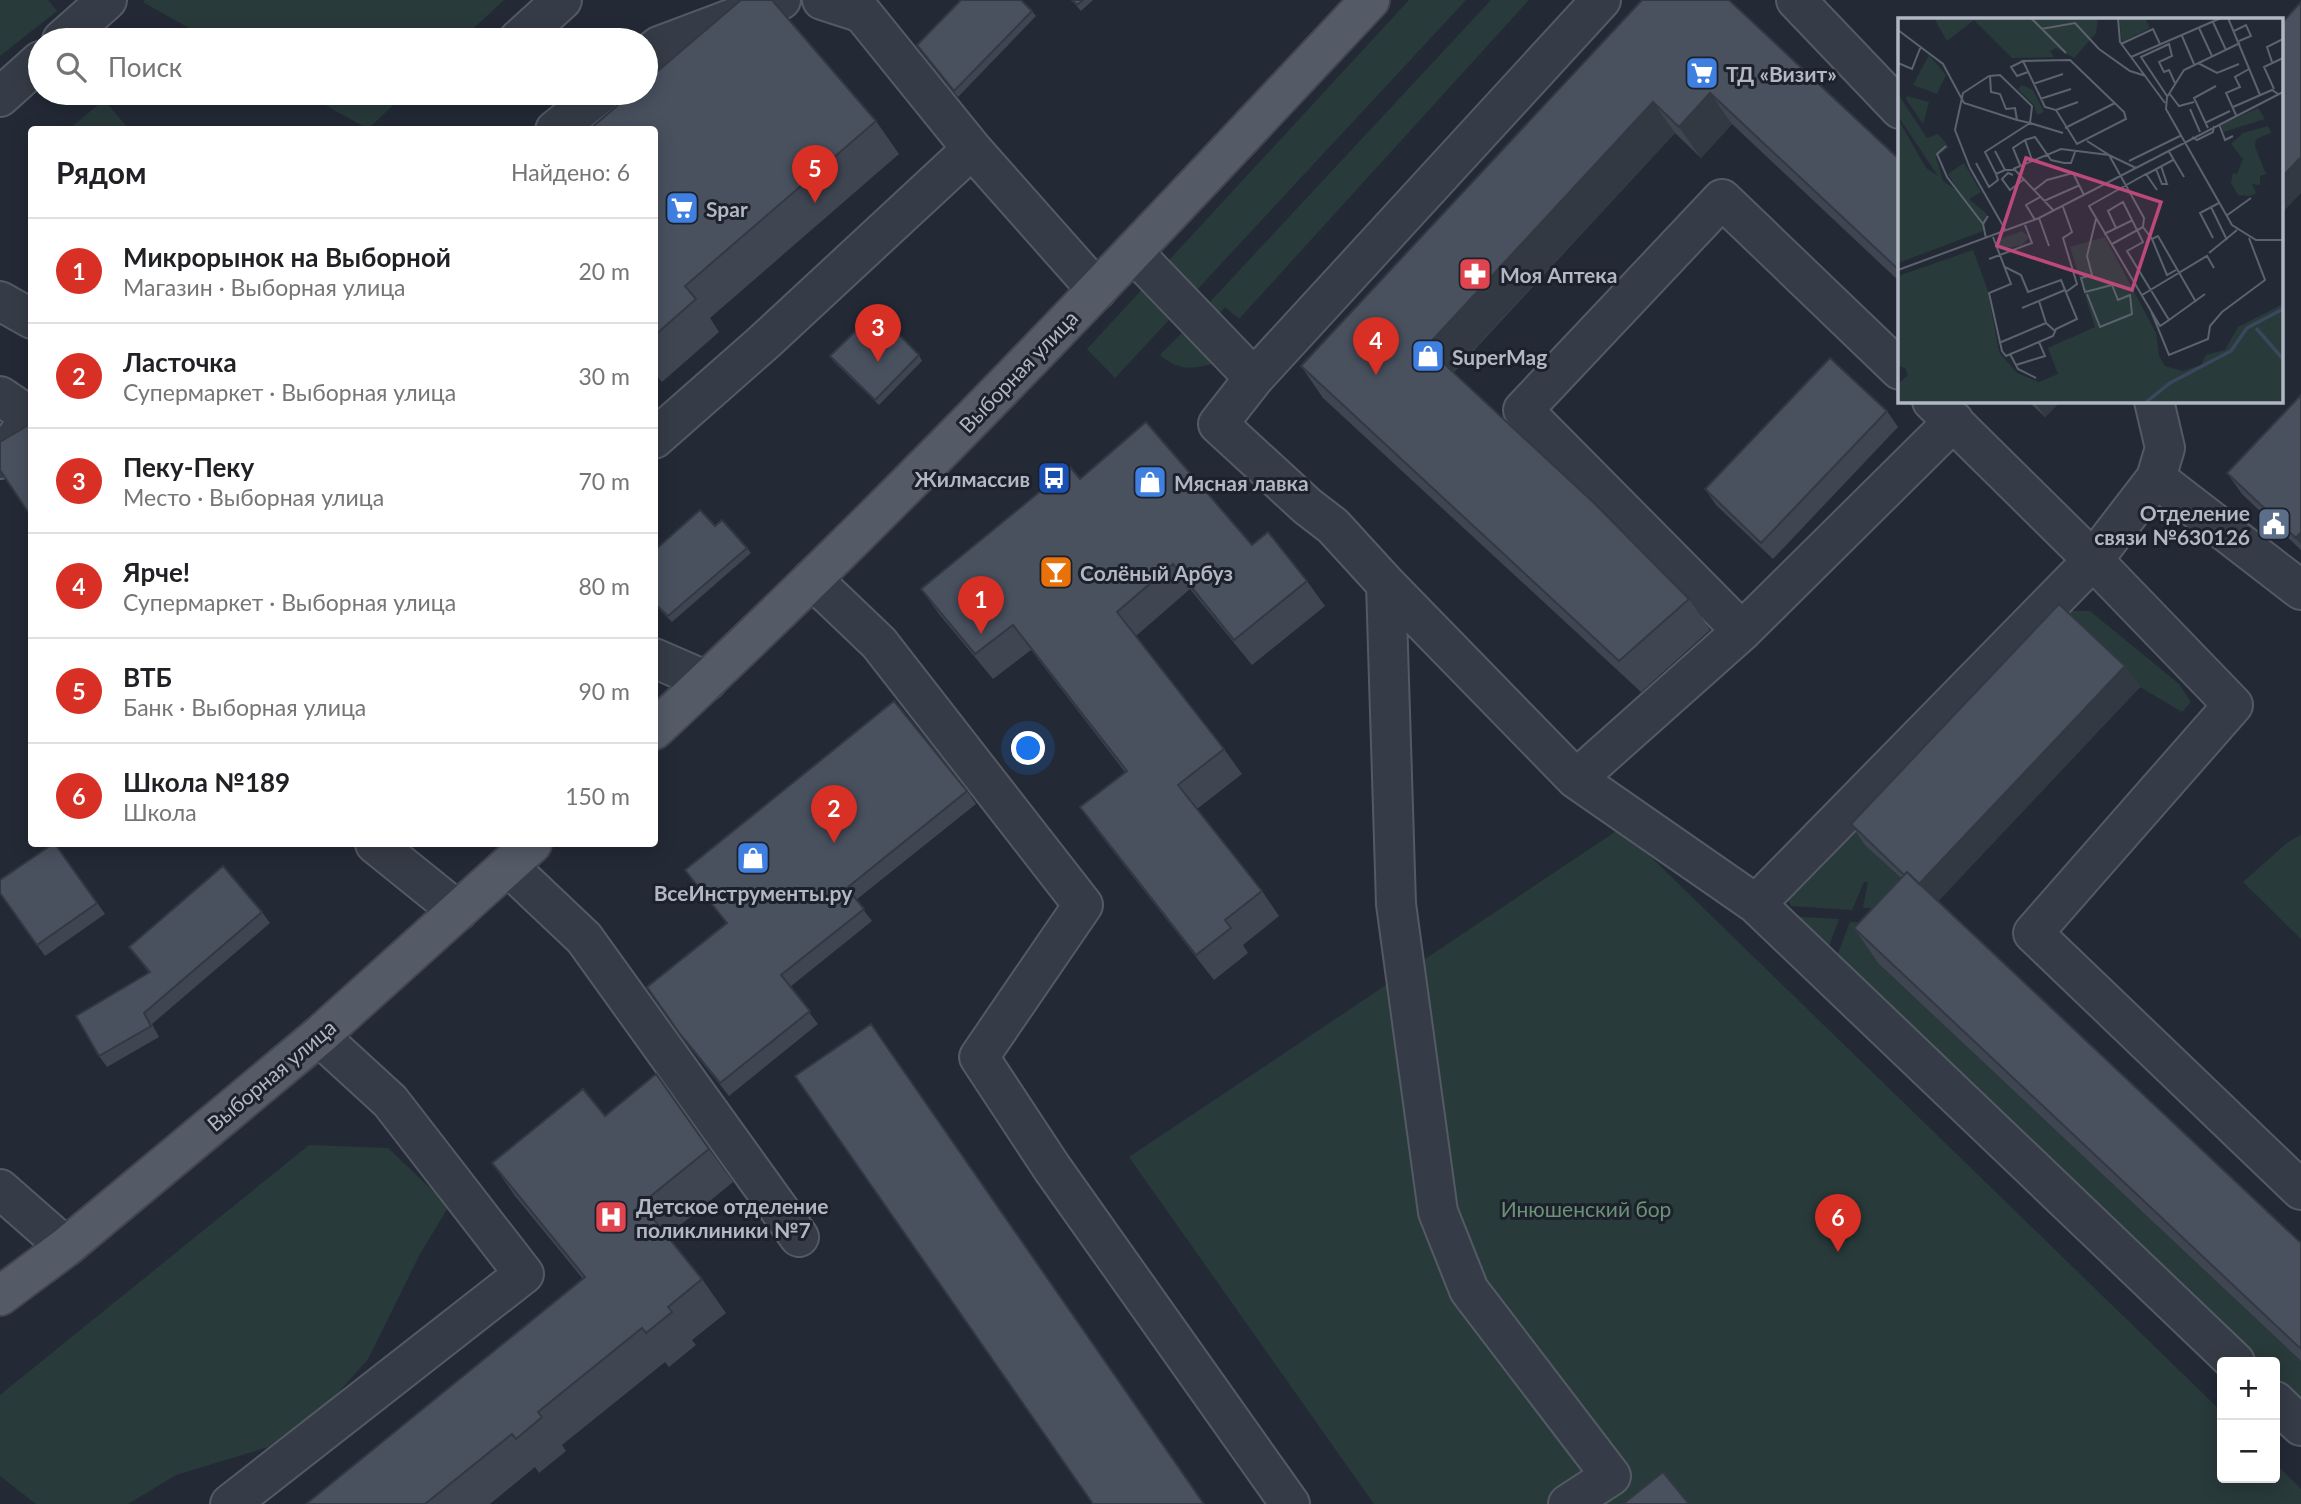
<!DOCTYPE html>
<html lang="ru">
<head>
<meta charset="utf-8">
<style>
  body { margin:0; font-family:Lato,sans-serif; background:#f2f2f2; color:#202124 }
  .controls { position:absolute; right:21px; bottom:21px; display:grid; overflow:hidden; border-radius:7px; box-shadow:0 4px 18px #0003 }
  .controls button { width:63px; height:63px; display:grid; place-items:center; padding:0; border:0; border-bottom:2px solid #e0e0e0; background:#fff; color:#202124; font:35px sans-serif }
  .you { position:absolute; left:1029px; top:749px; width:24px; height:24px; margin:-18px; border:5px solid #fff; border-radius:50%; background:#1a73e8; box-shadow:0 0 0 10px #1a73e833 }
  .badge { display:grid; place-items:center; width:46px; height:46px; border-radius:50%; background:#d93025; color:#fff; font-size:23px; font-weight:700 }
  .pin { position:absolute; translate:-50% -58px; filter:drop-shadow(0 2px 4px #0008) }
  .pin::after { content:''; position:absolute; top:37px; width:24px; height:21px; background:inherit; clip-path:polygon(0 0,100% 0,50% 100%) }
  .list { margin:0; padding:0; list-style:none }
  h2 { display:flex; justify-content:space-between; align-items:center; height:91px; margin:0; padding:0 28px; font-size:30px }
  h2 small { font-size:23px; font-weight:400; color:#757577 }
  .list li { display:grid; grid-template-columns:46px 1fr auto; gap:21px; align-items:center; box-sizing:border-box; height:105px; padding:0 28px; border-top:2px solid #e0e0e0 }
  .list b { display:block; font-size:26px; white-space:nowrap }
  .list p { margin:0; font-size:23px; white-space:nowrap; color:#757577 }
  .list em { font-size:23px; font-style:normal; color:#757577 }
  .icon { flex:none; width:38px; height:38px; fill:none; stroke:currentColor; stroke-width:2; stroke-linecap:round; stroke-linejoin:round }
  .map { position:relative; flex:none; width:2301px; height:1504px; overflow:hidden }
  .search { position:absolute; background:#fff; box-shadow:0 4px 18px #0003; left:28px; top:28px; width:630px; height:77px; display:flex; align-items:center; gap:18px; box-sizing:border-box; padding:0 24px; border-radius:38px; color:#757577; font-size:26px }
  .panel { position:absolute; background:#fff; box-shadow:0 4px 18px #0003; left:28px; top:126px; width:630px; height:721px; border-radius:7px }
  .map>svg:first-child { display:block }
</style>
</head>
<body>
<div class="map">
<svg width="2301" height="1504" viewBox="0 0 2301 1504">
  <rect width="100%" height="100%" fill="#232a36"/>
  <path fill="#293a3b" d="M 0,0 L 48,0 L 57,11 L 0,56 Z
    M 145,0 L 504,0 L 461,40 L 210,40 L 143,2 Z
    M 1409,0 L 1466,0 L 1115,378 L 1087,349 Z
    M 1491,0 L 1529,0 L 1239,319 L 1225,307 L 1220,313 L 1208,304 Z
    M 304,93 L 406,93 L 368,129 Z
    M 104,100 L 129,129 L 69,129 Z
    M 1192,323 L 1218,362 C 1195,369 1179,372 1160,355 Z
    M 2064,611 L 2090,611 L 2179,684 L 2191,702 L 2182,712 L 2140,687 L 1866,845 L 1932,908 L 1879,964 L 2301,1361 L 2301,1415 L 2275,1390 L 2275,1362 L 2245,1362 L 1832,969 L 1850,922 L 1889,923 L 1893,909 L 1863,908 L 1868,882 L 1864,882 L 1852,910 L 1791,906 L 1785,892 Z
    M 1621,828 L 2222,1412 L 2222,1478 L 2275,1478 L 2275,1463 L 2301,1489 L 2301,1504 L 1374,1504 L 1129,1157 Z
    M 2301,835 L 2301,939 L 2243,882 L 2288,842 Z
    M 1782,916 L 1839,919 L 1823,963 Z
    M 309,1145 L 388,1148 L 449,1206 L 420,1254 L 368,1359 L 323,1410 L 268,1447 L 176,1475 L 128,1504 L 36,1504 L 0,1476 L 0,1395 Z"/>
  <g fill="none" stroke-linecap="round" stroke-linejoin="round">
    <defs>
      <path id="minor" d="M 822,0 L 862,13 L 972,149 L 1097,290
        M 1601,0 L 1254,378 L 1218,424 L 1307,506 L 1333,526 L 1386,584 L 1576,779 L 1756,904 L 2235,1362
        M 1796,0 L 1900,109
        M 62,40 L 107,0
        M 518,40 L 562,0
        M 646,56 L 659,46 L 781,0
        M 0,97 L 40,61
        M 555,130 L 601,93
        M 1133,252 L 1254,378
        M 0,301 L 32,319
        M 0,396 L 31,417
        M 1932,401 L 2093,560 L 2233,705 L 2033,933 L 2301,1190
        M 654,439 L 763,343 L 972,149
        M 0,459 L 32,416
        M 2156,478 L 2301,590
        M 812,579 L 879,643 L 1083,905 L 979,1057 L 1052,1168 L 1290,1504
        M 1386,584 L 1396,904 L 1438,1212 L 1469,1290 L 1611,1476 L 1568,1504
        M 1742,631 L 1523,410 L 1722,199 L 1900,370
        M 654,658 L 707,681
        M 1576,779 L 1742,631 L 1954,421
        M 375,844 L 458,911
        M 508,866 L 584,938 L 799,1237
        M 1756,904 L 2093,560 L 2156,478 L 2165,448 L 2154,401
        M 0,1189 L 66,1247
        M 2275,1401 L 2301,1426
        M 230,1504 L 524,1274 L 390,1101 L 319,1036"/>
      <path id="major" d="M 654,730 C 904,498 1137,249 1370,0
        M 0,1296 L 66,1247 L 319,1036 L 532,844"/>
    </defs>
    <use href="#minor" stroke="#545a64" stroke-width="42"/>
    <use href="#major" stroke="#404550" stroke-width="42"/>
    <use href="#minor" stroke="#363c47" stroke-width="38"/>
    <use href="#major" stroke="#545b67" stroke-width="38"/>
  </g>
  <path fill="#3f4652" d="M 1071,0 L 1093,0 L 1081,11 Z
    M 1642,0 L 1900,160 L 1900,282 L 1732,124 L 1701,158 L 1675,133 L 1453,373 L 1689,599 L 1710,630 L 1641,692 L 1323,398 L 1301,366 Z
    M 1032,11 L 1036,16 L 958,97 L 921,51 Z
    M 876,121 L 899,154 L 710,318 L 719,332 L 662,382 L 654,373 L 654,130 Z
    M 919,355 L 922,361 L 879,405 L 834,362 L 830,356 Z
    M 2301,395 L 2301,550 L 2242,494 L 2227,473 Z
    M 2028,401 L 2061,401 L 2045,417 Z
    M 1887,411 L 1898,427 L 1773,559 L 1716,505 L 1705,489 Z
    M 1080,479 L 1252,545 L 1307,581 L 1325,606 L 1252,665 L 1190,589 L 1136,636 L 1224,749 L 1242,774 L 1197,809 L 1262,891 L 1279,916 L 1243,945 L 1248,953 L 1214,980 L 1098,832 L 1080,807 L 1125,772 L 1031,650 L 993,679 L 939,614 L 921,589 Z
    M 715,526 L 747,548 L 751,553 L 672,622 L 654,604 L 654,551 Z
    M 2125,666 L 2140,687 L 1938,901 L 2301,1243 L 2301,1361 L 1879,964 L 1854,928 L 1901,878 L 1865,845 L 1851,824 Z
    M 967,791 L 976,804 L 856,900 L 872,921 L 790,987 L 818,1024 L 729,1096 L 689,1046 L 647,987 L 726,923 L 685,870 Z
    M 55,844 L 105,914 L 45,956 L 0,893 Z
    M 262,912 L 270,923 L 152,1024 L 159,1037 L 107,1067 L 99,1056 L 149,973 L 129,947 Z
    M 605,1116 L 709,1149 L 733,1182 L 667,1236 L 702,1279 L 726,1313 L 692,1340 L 696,1345 L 669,1367 L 665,1362 L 562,1445 L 566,1451 L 539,1473 L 535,1467 L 490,1504 L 306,1504 L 583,1279 L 515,1196 L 492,1163 Z"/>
  <path fill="#333942" d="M 1710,93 L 1732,124 L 1701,158 L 1679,127 Z
    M 1653,102 L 1675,133 L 1447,378 L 1426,347 Z
    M 2301,157 L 2301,193 L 2282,213 L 2282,177 Z
    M 2034,401 L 2061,401 L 2045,417 Z
    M 2301,532 L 2301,545 L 2296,538 Z
    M 2125,666 L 2140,687 L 1932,908 L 1917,887 Z"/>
  <path fill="#49515f" stroke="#333942" stroke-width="2" d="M 741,0 L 772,0 L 876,121 L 685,286 L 696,299 L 654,336 L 654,130 L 589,130 L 632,93 L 646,93 L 646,81 Z
    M 961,0 L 1021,0 L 1032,11 L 954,91 L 917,45 Z
    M 1072,0 L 1083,0 L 1077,5 Z
    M 1642,0 L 1729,0 L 1900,160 L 1900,271 L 1710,93 L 1679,127 L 1653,102 L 1426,347 L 1593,502 L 1689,599 L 1619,661 L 1301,366 Z
    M 2301,2 L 2301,157 L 2282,177 L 2282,23 Z
    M 876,311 L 919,355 L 875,400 L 830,356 Z
    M 1830,358 L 1887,411 L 1761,543 L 1705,489 Z
    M 2301,395 L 2301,532 L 2296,538 L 2227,473 Z
    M 1146,422 L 1252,545 L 1268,532 L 1307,581 L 1234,640 L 1173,564 L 1117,612 L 1224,749 L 1178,785 L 1262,891 L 1225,920 L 1231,928 L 1196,955 L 1080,807 L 1127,771 L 1013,625 L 975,654 L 921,589 L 1070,467 L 1080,479 Z
    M 32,423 L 32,518 L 0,470 L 0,442 Z
    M 700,510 L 715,526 L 722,520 L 747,548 L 668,616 L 654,603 L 654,551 Z
    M 2059,604 L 2125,666 L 1919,884 L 1907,872 L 1904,875 L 1851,824 Z
    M 894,701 L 967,791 L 847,888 L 864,909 L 781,975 L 810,1011 L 720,1083 L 680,1034 L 647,987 L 727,923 L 685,870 Z
    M 53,844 L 55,844 L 97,903 L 37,945 L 0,893 L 0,880 Z
    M 223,866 L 262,912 L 144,1013 L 151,1026 L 99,1056 L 76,1016 L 150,972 L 129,947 Z
    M 1907,872 L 2301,1243 L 2301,1349 L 1854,928 Z
    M 871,1024 L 1204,1504 L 1093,1504 L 795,1076 Z
    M 656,1074 L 709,1149 L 641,1204 L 702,1279 L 668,1307 L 672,1312 L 646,1333 L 642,1328 L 538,1412 L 542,1417 L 516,1439 L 512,1434 L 425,1504 L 306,1504 L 585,1277 L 492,1163 L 583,1089 L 605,1116 Z
    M 1663,1472 L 1689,1504 L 1623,1504 Z"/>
  <defs>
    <symbol id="supermarket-square" viewBox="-11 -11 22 22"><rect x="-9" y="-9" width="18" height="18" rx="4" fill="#3f7fe0" stroke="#1c212b"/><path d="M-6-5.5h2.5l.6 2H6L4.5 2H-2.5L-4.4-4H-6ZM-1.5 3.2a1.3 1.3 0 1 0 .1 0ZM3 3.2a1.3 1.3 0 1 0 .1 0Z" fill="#fff"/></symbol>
    <symbol id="pharmacy-square" viewBox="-11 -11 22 22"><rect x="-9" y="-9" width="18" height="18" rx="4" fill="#e0444e" stroke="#1c212b"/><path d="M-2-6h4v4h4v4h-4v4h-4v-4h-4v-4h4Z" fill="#fff"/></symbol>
    <symbol id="shop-square" viewBox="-11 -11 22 22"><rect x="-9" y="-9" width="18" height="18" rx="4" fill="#3f7fe0" stroke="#1c212b"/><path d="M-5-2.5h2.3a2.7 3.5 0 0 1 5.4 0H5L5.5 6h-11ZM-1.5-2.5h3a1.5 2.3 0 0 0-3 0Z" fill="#fff"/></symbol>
    <symbol id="bus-square" viewBox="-11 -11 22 22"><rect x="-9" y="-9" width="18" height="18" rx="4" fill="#1a4fb4" stroke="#1c212b"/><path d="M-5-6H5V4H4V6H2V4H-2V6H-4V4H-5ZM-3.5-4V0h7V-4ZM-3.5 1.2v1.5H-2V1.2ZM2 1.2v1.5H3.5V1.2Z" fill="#fff"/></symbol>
    <symbol id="civic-square" viewBox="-11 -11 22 22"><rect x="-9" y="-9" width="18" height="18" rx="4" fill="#5c6f8a" stroke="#1c212b"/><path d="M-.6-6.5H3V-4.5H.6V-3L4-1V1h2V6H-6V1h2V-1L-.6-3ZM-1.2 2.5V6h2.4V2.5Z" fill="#fff"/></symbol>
    <symbol id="bar-square" viewBox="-11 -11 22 22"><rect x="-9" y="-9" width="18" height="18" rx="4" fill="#e8710a" stroke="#1c212b"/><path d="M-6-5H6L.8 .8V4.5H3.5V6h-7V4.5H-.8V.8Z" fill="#fff"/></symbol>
    <symbol id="hospital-square" viewBox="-11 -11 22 22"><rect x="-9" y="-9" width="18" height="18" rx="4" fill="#e0444e" stroke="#1c212b"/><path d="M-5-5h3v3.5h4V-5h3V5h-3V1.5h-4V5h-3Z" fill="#fff"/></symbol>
  </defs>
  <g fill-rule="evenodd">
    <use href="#supermarket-square" x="1683" y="54" width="38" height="38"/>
    <use href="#supermarket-square" x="663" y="189" width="38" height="38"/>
    <use href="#pharmacy-square" x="1456" y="255" width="38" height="38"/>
    <use href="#shop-square" x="1409" y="337" width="38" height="38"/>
    <use href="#bus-square" x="1035" y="459" width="38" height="38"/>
    <use href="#shop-square" x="1131" y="463" width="38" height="38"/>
    <use href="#civic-square" x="2255" y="505" width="38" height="38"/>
    <use href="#bar-square" x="1037" y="553" width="38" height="38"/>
    <use href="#shop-square" x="734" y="839" width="38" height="38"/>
    <use href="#hospital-square" x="592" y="1198" width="38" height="38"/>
  </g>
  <g text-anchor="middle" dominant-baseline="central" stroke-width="6" stroke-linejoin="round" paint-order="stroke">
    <g font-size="21" font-weight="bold" fill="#b1b7c3" stroke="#1c212b" text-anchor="start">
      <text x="1726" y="73">ТД «Визит»</text>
      <text x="706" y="208">Spar</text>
      <text x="1500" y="274">Моя Аптека</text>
      <text x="1452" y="356">SuperMag</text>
      <text x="1030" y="478" text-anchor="end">Жилмассив</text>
      <text x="1174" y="482">Мясная лавка</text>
      <text x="2250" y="512" text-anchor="end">Отделение<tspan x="2250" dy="24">связи №630126</tspan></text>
      <text x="1080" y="572">Солёный Арбуз</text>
      <text x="753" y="892" text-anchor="middle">ВсеИнструменты.ру</text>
      <text x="636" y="1205">Детское отделение<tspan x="636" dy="24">поликлиники №7</tspan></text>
    </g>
    <g font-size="21" fill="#b1b7c3" stroke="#1c212b">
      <text transform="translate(1018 371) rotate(-46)">Выборная улица</text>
      <text transform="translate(271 1075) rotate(-40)">Выборная улица</text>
    </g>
    <g font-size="21" fill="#6b9176" stroke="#1c212b">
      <text x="1586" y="1208">Инюшенский бор</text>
    </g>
  </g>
  <g transform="translate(1898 18)">
    <rect width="385" height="385" fill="#232a36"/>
    <path d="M 36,0 L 200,0 L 198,15 L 176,40 L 158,30 L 152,33 L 156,39 L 114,40 L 76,2 L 49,23 ZM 221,0 L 247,0 L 252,10 L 224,24 ZM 31,37 L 48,57 L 39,76 L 15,67 ZM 124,67 L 135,72 L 146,94 L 139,97 L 136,87 L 120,71 ZM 0,76 L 29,120 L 40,116 L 51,129 L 38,139 L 45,163 L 60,173 L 50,156 L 66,145 L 83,174 L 71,181 L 89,196 L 85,213 L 0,245 L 0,101 L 28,150 L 40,158 L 0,98 ZM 9,78 L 31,84 L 25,106 L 8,81 ZM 360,90 L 367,101 L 325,114 L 323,107 ZM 370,108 L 373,115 L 358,121 L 357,129 L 368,156 L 362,158 L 362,167 L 354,166 L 358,175 L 353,178 L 340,177 L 333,165 L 335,155 L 339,156 L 345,141 L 333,126 L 345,115 ZM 124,213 L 131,219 L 124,227 L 103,231 L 100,222 ZM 207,219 L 258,315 L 261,338 L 267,348 L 284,353 L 303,347 L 308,337 L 327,332 L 340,309 L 385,286 L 385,385 L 0,385 L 0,366 L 10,357 L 7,350 L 0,348 L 0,258 L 75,232 L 89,270 L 101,334 L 119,355 L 141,364 L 160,356 L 150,330 L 197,309 L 172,229 Z" fill="#293a3b"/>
    <path fill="none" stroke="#3a475d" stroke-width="3.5" d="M 358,310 L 385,341M 247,385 L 272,365 L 333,333 L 349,310 L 385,291"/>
    <path fill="none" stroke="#5c626e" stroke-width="2" d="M 133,0 L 168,35M 220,0 L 222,24 L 267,85M 330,0 L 362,77M 315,4 L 328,32M 301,10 L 314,38M 143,11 L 177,5 L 201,31 L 232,53 L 248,58M 0,12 L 45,46 L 66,85 L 119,102M 336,13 L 348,7 L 353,18 L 341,23M 284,18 L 296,46M 342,25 L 286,52 L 269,79 L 268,91 L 334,207 L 358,222 L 385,222M 223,26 L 255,11 L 262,26M 233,39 L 323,0M 172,42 L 226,94 L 228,101 L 179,126 L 158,92 L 147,89 L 125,43 ZM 125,43 L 113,49 L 119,58 L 130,54M 374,44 L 369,29 L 385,21M 0,45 L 14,51 L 23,28M 300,45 L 319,55 L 341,46M 91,58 L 65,75 L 57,112 L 72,150 L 108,213M 135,66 L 165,56M 376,71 L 366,49 L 385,40M 271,75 L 281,88 L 296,84M 269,78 L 243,39 L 271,26 L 274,38 L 261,44 L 266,54 L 271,52 L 277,65M 142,81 L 173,71M 335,89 L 374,72 L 380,76M 292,91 L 302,114M 158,92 L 180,84M 338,97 L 328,75 L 342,69 L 337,59 L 351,51M 307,105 L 332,93M 321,106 L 327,122 L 335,118M 167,110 L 217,85M 310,110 L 296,80 L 318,68M 294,119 L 299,122 L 315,114 L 316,108M 127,122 L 137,119 L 153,142 L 166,145 L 173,145 L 177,134M 189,123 L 211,137 L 246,200 L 245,209 L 214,226M 48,128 L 39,136 L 49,159 L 85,206M 270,132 L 286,159M 97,133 L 107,152 L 117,152 L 156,193M 231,143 L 284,117M 78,145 L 91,169 L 100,162 L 98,156M 122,147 L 115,130 L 127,122 L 134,142M 115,151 L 163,131 L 211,137 L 238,150M 258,151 L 264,166 L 269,166 L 263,148M 107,152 L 98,156 L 87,134 L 132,105 L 119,102 L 117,90 L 108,91 L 102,76 L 93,74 L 92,58 L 102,57 L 134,88 L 132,105 L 165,115M 249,156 L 275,142M 115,157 L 110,155 L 104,161 L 112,172 L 126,161M 136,172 L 149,162 L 175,155 L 186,177M 146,183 L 182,167M 165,189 L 174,214 L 165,220 L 179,266 L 168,274M 313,189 L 329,222M 328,198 L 353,180M 141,200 L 151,228M 137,202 L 128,187 L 142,179M 245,209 L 254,221 L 260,218 L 298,284M 218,210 L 210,193 L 225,184 L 245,224 L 229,233 L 271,302 L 262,308 L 191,188 L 248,156 L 259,172M 206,216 L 235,202M 95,219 L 113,266 L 91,275 L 104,333 L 108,338 L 155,318 L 158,311 L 179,301 L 163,262 L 130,274 L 123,257 L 107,249M 88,220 L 85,206 L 90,198M 315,220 L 302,195 L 321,185M 254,221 L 269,257 L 278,252M 311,235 L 339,212M 91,241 L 134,225 L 127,207M 0,252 L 141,200 L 385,74M 189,276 L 202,309 L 234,296 L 232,277 L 220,282 L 214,267 L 187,274 L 183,260 L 194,257 L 189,238 L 198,201M 244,277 L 309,238 L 316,250M 141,283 L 148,305M 124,290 L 167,272M 253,293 L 271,337 L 310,321 L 312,308 L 324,294 L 367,262 L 351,220M 271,302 L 307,276M 101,325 L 148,305 L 157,313M 112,336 L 120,351 L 138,360M 118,347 L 147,338 L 141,324"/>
    <path fill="#bd487a" fill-opacity="0.15" stroke="#bd487a" stroke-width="3.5" d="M 128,140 L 263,184 L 234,272 L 99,228 Z"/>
    <rect width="385" height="385" fill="none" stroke="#b1b7c3" stroke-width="3.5"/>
  </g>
</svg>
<div class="controls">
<button>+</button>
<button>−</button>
</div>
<div class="you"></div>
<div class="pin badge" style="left:981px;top:634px">1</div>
<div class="pin badge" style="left:834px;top:843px">2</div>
<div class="pin badge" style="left:878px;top:362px">3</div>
<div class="pin badge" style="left:1376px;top:375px">4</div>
<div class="pin badge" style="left:815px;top:203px">5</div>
<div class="pin badge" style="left:1838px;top:1252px">6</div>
<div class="search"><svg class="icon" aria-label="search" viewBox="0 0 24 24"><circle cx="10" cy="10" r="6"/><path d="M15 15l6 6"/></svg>Поиск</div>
<section class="panel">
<h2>Рядом<small>Найдено: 6</small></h2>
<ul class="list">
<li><span class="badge">1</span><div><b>Микрорынок на Выборной</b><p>Магазин · Выборная улица</p></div><em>20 m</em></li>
<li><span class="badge">2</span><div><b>Ласточка</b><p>Супермаркет · Выборная улица</p></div><em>30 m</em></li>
<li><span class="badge">3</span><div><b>Пеку-Пеку</b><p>Место · Выборная улица</p></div><em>70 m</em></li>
<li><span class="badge">4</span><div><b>Ярче!</b><p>Супермаркет · Выборная улица</p></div><em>80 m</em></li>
<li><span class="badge">5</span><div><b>ВТБ</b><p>Банк · Выборная улица</p></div><em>90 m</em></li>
<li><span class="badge">6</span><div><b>Школа №189</b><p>Школа</p></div><em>150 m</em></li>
</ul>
</section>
</div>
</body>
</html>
